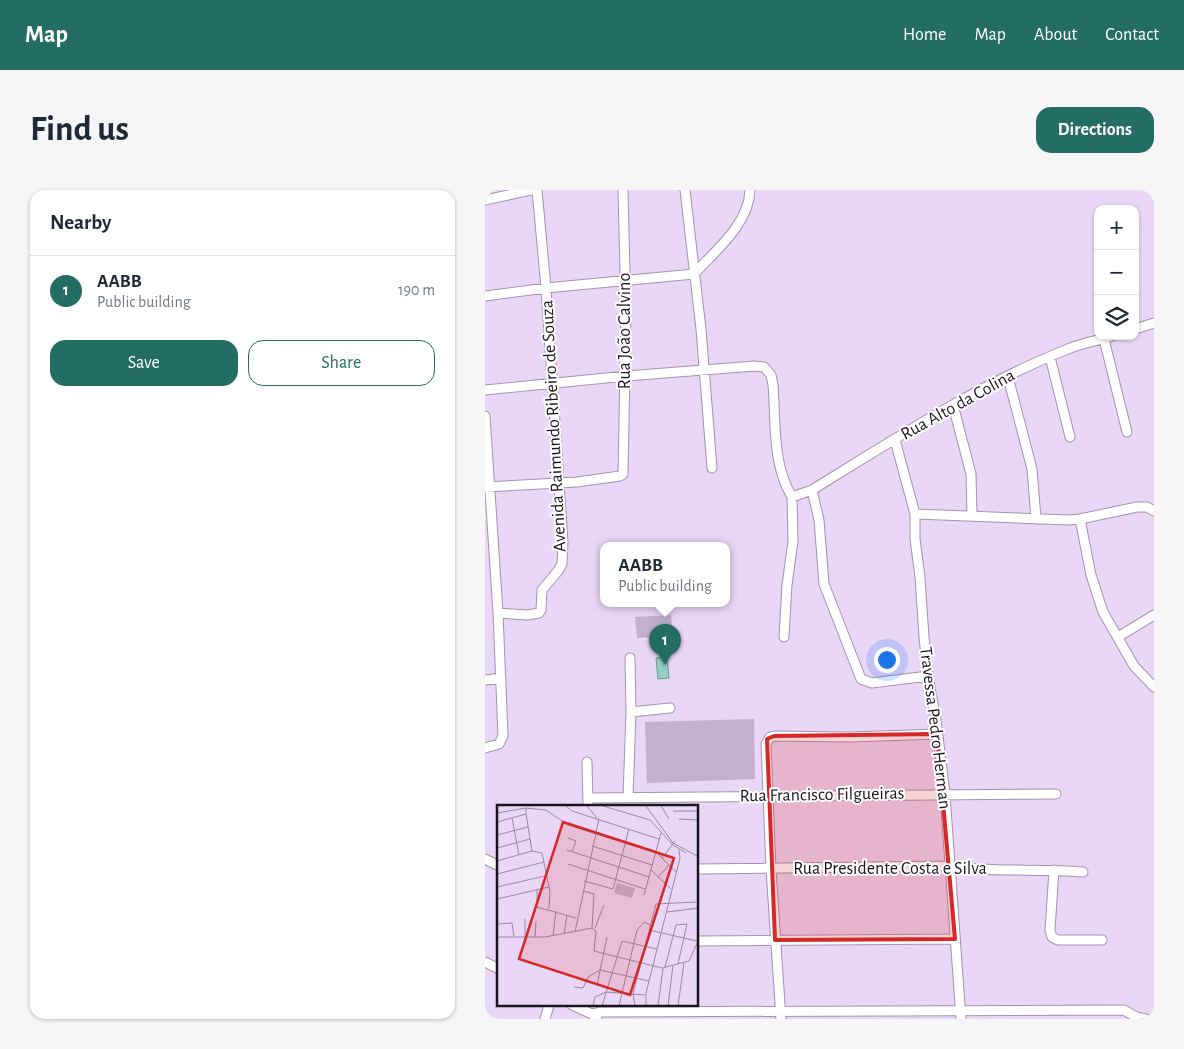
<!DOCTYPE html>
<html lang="en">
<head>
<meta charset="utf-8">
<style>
  body { margin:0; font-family:"Alegreya Sans",sans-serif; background:#f6f6f7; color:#1f2937 }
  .controls { position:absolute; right:15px; top:15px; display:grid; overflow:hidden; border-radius:10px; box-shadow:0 1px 4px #0004 }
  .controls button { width:45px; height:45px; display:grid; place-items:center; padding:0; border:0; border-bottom:1px solid #e0e1e3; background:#fff; color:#1f2937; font:25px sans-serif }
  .you { position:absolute; left:401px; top:469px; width:18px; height:18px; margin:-12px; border:4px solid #fff; border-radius:50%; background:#1a73e8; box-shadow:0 0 0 8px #1a73e833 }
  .badge { display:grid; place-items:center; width:32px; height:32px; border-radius:50%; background:#246d64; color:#fff; font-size:16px; font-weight:700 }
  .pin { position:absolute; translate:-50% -41px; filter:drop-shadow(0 1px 2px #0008) }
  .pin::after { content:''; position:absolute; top:26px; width:18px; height:15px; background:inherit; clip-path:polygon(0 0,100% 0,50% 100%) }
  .popup { position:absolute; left:115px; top:352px; width:130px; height:65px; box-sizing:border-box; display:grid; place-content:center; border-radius:10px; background:#fff; filter:drop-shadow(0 1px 4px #0005); font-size:16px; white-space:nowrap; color:#747a83 }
  .popup b { font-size:19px; color:#1f2937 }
  .popup::after { content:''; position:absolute; left:50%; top:100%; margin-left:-10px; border:10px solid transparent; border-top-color:#fff }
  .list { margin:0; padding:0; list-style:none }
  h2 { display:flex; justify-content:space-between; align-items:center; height:65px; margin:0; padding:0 20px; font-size:21px }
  h2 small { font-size:16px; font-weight:400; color:#747a83 }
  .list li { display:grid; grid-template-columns:32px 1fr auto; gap:15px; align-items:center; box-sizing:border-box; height:70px; padding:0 20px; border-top:1px solid #e0e1e3 }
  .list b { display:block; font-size:19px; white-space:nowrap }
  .list p { margin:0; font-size:16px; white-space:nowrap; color:#747a83 }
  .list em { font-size:16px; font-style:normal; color:#747a83 }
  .actions { display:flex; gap:10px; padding:15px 20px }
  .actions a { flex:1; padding:11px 0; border:1px solid #246d64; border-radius:15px; text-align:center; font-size:18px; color:#246d64 }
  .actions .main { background:#246d64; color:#fff }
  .icon { flex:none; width:28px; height:28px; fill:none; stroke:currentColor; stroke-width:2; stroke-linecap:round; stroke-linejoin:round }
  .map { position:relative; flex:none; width:669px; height:829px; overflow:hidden; border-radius:15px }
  header { display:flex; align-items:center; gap:30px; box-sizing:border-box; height:70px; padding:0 25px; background:#246d64; color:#fff }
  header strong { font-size:24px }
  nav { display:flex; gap:28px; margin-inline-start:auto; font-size:18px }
  .intro { display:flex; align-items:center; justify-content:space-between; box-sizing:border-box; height:120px; padding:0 30px }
  h1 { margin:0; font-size:35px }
  .button { padding:12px 22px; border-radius:15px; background:#246d64; color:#fff; font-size:18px; font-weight:700 }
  main { display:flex; gap:30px; padding:0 30px }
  aside { flex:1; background:#fff; border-radius:15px; box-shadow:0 1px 4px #0004 }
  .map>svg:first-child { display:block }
</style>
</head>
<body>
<header>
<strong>Map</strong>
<nav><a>Home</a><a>Map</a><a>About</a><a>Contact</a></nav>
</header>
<div class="intro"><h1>Find us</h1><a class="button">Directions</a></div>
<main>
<aside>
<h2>Nearby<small></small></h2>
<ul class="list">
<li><span class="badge">1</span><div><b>AABB</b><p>Public building</p></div><em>190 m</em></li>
</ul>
<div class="actions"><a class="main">Save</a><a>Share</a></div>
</aside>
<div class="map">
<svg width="669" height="829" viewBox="0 0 669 829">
  <rect width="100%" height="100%" fill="#ead7f7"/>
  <path fill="#c3afcf" d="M 186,425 L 188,446 L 152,448 L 150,427 Z
    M 269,529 L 270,589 L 162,593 L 160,532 Z"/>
  <path fill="#93cfc6" stroke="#6f9794" d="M 182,467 L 184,488 L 173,489 L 171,468 Z"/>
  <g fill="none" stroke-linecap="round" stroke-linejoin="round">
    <defs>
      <path id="minor" d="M 200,0 L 216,139 L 227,278
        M 0,10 L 46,0
        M 0,106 L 61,98 L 209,84 C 231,60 264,34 265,0
        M 650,139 L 669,133
        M 619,149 L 642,242
        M 565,167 L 585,247
        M 523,187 L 547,279 L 551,329
        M 0,200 L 141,186 L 270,176 L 279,177 L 286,185 L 288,195 C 291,232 287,274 307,307 L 327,300 C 410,249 492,195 583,159 C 597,153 612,151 627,146
        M 468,215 L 486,284 L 487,326
        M 0,226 L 13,423 L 18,546 L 14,554 L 0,558
        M 410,250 L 430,324 L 430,349 L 435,387 L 439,447 L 443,486 L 451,530 L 460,604 L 476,829
        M 0,297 L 92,292 L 135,286 L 138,284 L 141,125 L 138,0
        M 327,300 L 334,330 L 339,394 L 376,489 L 387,493 L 443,486
        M 430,324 L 584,330 L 595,329 L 652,317 L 662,317 L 669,321
        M 595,329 L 606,385 L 618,422 L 649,476 L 669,497
        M 13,423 L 42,425 L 54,423 L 56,420 L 57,400 L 73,381 L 77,374 L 78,352 L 61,98 L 52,0
        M 299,447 L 302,395 L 308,351 L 307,307
        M 633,447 L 669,425
        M 0,490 L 16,488
        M 146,522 L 185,518
        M 102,572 L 103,616
        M 143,607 L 146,522 L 145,468
        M 103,608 L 571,604
        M 0,669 L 14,676
        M 212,679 L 465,676 C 508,683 554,678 598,682
        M 569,680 L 565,740 L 567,747 L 573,750 L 617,750
        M 212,751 L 470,749
        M 0,772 L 14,779
        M 87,815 L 107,824 L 112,829
        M 107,824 L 115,822 L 639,820 L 651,827 L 661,829
        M 60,829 L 64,815
        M 296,829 L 286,679 L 281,554 L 285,547 L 289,546 L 366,547 L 452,544"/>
    </defs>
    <use href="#minor" stroke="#a492b0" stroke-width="11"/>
    <use href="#minor" stroke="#fff" stroke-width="9"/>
  </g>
  <path fill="#d62828" fill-opacity="0.2" stroke="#d62828" stroke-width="4" stroke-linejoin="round" d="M 452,544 L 470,749 L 290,750 L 282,549 L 289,546 Z"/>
  <g text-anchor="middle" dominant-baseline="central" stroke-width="4" stroke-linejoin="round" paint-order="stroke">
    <g font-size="18" fill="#1b141f" stroke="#fff">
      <text transform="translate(140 141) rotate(-90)">Rua João Calvino</text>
      <text transform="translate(473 215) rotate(-29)">Rua Alto da Colina</text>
      <text transform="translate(69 236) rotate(-93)">Avenida Raimundo Ribeiro de Souza</text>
      <text transform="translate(450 538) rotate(83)">Travessa Pedro Herman</text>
      <text transform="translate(337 605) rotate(-1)">Rua Francisco Filgueiras</text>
      <text x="405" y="679">Rua Presidente Costa e Silva</text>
    </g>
  </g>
  <g transform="translate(12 615)">
    <rect width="201" height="201" fill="#ead7f7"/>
    <path d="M 120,78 L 138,83 L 135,93 L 117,88 Z" fill="#c3afcf"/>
    <path fill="none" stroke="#9789a1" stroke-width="1" d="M 69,1 L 75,6 L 162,34M 90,1 L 100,13M 106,1 L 153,15 L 176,40 L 189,48M 149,1 L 176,38 L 202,52M 164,1 L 172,14M 176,6 L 202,6M 0,8 L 29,3 L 49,5 L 71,20 L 160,48M 29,9 L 35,46M 15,13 L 22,50M 182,14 L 202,15M 0,17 L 29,9 L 29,3M 71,18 L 158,46 L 179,67M 0,30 L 31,22M 71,33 L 79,36 L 75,47M 95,41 L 155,60M 0,43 L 33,34M 70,45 L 152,72M 165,53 L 178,36M 0,56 L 35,46 L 45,48 L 53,87 L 52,104M 71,59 L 148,84M 154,65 L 174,84M 0,69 L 47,57M 161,72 L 172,60M 87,76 L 116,84 L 132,24M 0,82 L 48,71M 40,85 L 40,102 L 79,113M 86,86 L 97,89 L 95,123M 147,90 L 164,28M 0,94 L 52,82M 170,107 L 202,103M 0,119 L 15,118 L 17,132M 95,123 L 99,126 L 97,146 L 165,163 L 192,156 L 202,134M 98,123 L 107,100M 152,125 L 200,136M 78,127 L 102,14M 67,129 L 70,110M 56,131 L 59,106M 0,132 L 48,132 L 95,123M 28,132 L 28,114M 38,132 L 39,116M 168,162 L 179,120 L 190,119 L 181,159M 100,180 L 110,132M 77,182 L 86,183 L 91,172 L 103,165 L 152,176M 96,201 L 98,192 L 109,187 L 148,190M 105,201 L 125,136 L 160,144M 122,201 L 140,125 L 147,117 L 153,120M 138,201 L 136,189 L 159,99 L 199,97M 149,201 L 149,188 L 183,53 L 182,45M 161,201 L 166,163M 171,201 L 176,160M 181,201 L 187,158"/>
    <path fill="#d62828" fill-opacity="0.15" stroke="#d62828" stroke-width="2.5" d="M 66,17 L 177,53 L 133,190 L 22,154 Z"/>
    <rect width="201" height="201" fill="none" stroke="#1b141f" stroke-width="2.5"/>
  </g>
</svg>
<div class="controls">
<button>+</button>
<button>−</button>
<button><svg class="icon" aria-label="layers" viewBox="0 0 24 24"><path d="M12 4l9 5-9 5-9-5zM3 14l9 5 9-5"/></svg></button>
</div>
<div class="you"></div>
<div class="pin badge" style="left:180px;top:475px">1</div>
<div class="popup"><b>AABB</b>Public building</div>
</div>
</main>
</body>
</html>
